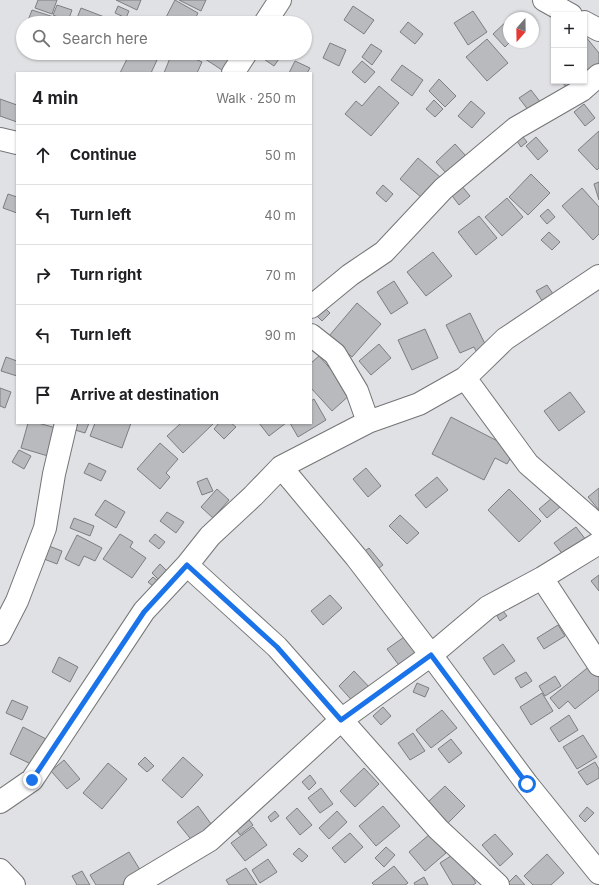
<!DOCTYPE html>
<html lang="en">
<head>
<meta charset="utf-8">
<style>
  body { margin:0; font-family:Inter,sans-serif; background:#f2f2f2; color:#202124 }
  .controls { position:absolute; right:12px; top:12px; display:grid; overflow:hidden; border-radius:0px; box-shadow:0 1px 3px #0004 }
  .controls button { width:36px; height:36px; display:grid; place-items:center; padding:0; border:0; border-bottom:1px solid #e0e0e0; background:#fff; color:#202124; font:20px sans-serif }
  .compass { position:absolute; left:503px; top:12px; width:36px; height:36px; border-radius:50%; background:#fff; box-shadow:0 1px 3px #0004; rotate:200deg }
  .stop { position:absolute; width:12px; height:12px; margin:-9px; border:3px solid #1a73e8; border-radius:50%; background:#fff }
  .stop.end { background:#1a73e8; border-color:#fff; box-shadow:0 1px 4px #0008 }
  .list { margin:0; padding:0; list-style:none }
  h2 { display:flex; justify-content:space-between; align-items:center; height:52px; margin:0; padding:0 16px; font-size:17px }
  h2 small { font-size:13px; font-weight:400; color:#757577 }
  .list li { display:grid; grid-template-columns:26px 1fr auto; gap:12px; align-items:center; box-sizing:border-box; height:60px; padding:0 16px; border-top:1px solid #e0e0e0 }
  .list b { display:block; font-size:15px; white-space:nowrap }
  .list em { font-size:13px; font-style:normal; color:#757577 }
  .icon { flex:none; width:22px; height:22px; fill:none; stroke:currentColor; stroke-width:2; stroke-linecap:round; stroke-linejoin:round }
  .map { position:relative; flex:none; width:599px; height:885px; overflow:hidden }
  .search { position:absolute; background:#fff; box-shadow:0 1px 3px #0004; left:16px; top:16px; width:296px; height:44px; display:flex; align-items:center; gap:10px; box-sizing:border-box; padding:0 14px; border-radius:22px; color:#757577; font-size:15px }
  .panel { position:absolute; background:#fff; box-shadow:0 1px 3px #0004; left:16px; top:72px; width:296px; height:352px; border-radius:0px }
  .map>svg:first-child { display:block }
</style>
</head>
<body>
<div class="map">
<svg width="599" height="885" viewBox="0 0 599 885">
  <rect width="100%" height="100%" fill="#e0e1e4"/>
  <path fill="#b9babd" stroke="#7c7e80" d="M 38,0 L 57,0 L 52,14 L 35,8 Z
    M 116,0 L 141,0 L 137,10 Z
    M 175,0 L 198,13 L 193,23 L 163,23 Z
    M 179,0 L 206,0 L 201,11 Z
    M 57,5 L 72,10 L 68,21 L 53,15 Z
    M 118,6 L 129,11 L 126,18 L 115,13 Z
    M 353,6 L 374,20 L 364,34 L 344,20 Z
    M 81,8 L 107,18 L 105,23 L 75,23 Z
    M 32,10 L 57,18 L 55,23 L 27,23 Z
    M 473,11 L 487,32 L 468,45 L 454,23 Z
    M 509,19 L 509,42 L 510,42 L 505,47 L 493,34 Z
    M 408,22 L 423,34 L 415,44 L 400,32 Z
    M 585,36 L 599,53 L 599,63 L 584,76 Z
    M 487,39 L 508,63 L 487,81 L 466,57 Z
    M 330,43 L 346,50 L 339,66 L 323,58 Z
    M 371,44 L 382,51 L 372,65 L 362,57 Z
    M 27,53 L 46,53 L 44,59 Z
    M 130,53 L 143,53 L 157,60 L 151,73 L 120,73 Z
    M 172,53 L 182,53 L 202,62 L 197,73 L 164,73 Z
    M 196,53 L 237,53 L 225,72 Z
    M 255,53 L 277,53 L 281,56 L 274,66 Z
    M 295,61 L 310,68 L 307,73 L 289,73 Z
    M 362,61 L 375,72 L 365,83 L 352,72 Z
    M 402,65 L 423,80 L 412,96 L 391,80 Z
    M 439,79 L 456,96 L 445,107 L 429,91 Z
    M 561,81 L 578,81 L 568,89 Z
    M 379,86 L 399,103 L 371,136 L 345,114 L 356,101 L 362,106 Z
    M 531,90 L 541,103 L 529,111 L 519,98 Z
    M 0,99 L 17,105 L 17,122 L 0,116 Z
    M 434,100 L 443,109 L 435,117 L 426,109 Z
    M 471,101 L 485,113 L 472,128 L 458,116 Z
    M 584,104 L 595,118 L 585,126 L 574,112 Z
    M 599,131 L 599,168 L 597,170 L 578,150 Z
    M 523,137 L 527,142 L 521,147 L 517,141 Z
    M 536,137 L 548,151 L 538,160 L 526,146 Z
    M 455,144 L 466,156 L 447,174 L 436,162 Z
    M 418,158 L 440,177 L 422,198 L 400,179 Z
    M 531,174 L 550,193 L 528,215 L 509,197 Z
    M 599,182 L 599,200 L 594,184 Z
    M 383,185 L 393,194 L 386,202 L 376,193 Z
    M 461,185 L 470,196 L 459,205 L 450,193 Z
    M 582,188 L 599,207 L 599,234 L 593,240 L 562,206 Z
    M 8,194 L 17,197 L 17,213 L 3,208 Z
    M 507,198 L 523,217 L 502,236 L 485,217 Z
    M 548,209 L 555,217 L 547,224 L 540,216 Z
    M 479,216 L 497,238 L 476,255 L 458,232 Z
    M 549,232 L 560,242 L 552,250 L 541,240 Z
    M 433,252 L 452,276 L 426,296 L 407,272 Z
    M 394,281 L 408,303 L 391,314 L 377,292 Z
    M 547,285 L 555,297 L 544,304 L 536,291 Z
    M 357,303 L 381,324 L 352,357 L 329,336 Z
    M 322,305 L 330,313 L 322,321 L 314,313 Z
    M 470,313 L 486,346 L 476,351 L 474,347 L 460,353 L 446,325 Z
    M 425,329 L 438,358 L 412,370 L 398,340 Z
    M 379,344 L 391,358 L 371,375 L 359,361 Z
    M 319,356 L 352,393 L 332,411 L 311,388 L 311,363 Z
    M 6,357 L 17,361 L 17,376 L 1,371 Z
    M 0,388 L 11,392 L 5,408 L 0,406 Z
    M 570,392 L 585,412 L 559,431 L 544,411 Z
    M 314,399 L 326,420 L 298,437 L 290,423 L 311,423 L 311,401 Z
    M 451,417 L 515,450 L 507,464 L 495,458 L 484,480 L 432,454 Z
    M 28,423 L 38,423 L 56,428 L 48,456 L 21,448 Z
    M 78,423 L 89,423 L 85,433 L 75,430 Z
    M 95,423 L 131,423 L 122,448 L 90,436 Z
    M 181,423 L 214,423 L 183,453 L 167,436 Z
    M 219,423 L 231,423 L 236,427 L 224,439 L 214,429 Z
    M 259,423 L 286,423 L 269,436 Z
    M 160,443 L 178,459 L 166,473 L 170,477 L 160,489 L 137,469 Z
    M 19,450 L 31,456 L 24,469 L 12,462 Z
    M 89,463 L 106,471 L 101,481 L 84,473 Z
    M 366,468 L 381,486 L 368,497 L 353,479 Z
    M 437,477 L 448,490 L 426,508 L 415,495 Z
    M 207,478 L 213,491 L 202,495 L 197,482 Z
    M 599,488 L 599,510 L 588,497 Z
    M 217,489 L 229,500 L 213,518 L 201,507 Z
    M 509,489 L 541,521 L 519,542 L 488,510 Z
    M 552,498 L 560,507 L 547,518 L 539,509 Z
    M 105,500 L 125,512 L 116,528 L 95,515 Z
    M 167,512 L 184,522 L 176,533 L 160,521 Z
    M 400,515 L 419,533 L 407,544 L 389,526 Z
    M 74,518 L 94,526 L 90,536 L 70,528 Z
    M 576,527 L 586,540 L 567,560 L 554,543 Z
    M 120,534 L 133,542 L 130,547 L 146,558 L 132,578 L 103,559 Z
    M 155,534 L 165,542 L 159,549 L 149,541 Z
    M 77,535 L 102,548 L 95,561 L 84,556 L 79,566 L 65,559 Z
    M 49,546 L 62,551 L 57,564 L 44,559 Z
    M 369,548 L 383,565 L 374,572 L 361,554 Z
    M 160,564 L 168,572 L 160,581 L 152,573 Z
    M 599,575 L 599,591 L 591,581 Z
    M 153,577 L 158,581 L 154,587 L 148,582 Z
    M 330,595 L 342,608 L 323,625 L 311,611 Z
    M 503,611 L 507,616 L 500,621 L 497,616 Z
    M 558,625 L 565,636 L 544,649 L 537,638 Z
    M 407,635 L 420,654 L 401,668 L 387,649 Z
    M 503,644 L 515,661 L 494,675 L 483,658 Z
    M 59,657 L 78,667 L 70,682 L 52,672 Z
    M 591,665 L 599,675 L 599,690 L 575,709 L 568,701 L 559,709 L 550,698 Z
    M 354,671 L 372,690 L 356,705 L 339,686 Z
    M 526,672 L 532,681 L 521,688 L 515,678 Z
    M 555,676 L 561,686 L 545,696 L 539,686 Z
    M 417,683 L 429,688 L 425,697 L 413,692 Z
    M 542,693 L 553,711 L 531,725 L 520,707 Z
    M 12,700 L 28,707 L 22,720 L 6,713 Z
    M 383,707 L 391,716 L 381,725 L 373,716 Z
    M 442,710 L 457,728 L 431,748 L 416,730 Z
    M 569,715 L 578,730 L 559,742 L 550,728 Z
    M 23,727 L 46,739 L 33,765 L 10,754 Z
    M 413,733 L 425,751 L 410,760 L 398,743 Z
    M 583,735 L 597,757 L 577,769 L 563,747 Z
    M 451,739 L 462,753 L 449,763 L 438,749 Z
    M 145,757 L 154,766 L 147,772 L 138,764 Z
    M 183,757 L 203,775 L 182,798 L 162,780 Z
    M 64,760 L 80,779 L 67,789 L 51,771 Z
    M 595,762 L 599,769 L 599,778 L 587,785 L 578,772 Z
    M 108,763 L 127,779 L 102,809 L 83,793 Z
    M 364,768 L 379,784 L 355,807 L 340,791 Z
    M 310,775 L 316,783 L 309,790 L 302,782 Z
    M 445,786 L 465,806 L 448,823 L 428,802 Z
    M 321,788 L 333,804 L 320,813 L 308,798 Z
    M 198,806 L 214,828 L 194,843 L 177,822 Z
    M 383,806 L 400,826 L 376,846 L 359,826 Z
    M 587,807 L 594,813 L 585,822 L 579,816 Z
    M 297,808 L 312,825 L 300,835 L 286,818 Z
    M 275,811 L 279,816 L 271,822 L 268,817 Z
    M 337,811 L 347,822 L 329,839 L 319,828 Z
    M 246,816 L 253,825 L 240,835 L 234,826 Z
    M 253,827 L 267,845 L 245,861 L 231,843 Z
    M 350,833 L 363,847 L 345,863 L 332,848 Z
    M 430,834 L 446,853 L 425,871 L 409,852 Z
    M 495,834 L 513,854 L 500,866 L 482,845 Z
    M 386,847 L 395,855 L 384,867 L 375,858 Z
    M 299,848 L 308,856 L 302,862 L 293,854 Z
    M 129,852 L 142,873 L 122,885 L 96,885 L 90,875 Z
    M 457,852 L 476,883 L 473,885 L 453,885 L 440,863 Z
    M 547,854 L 564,873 L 551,885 L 533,885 L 524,876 Z
    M 268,859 L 277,872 L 260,883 L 252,870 Z
    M 394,866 L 408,883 L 405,885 L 374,885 L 372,883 Z
    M 246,868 L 257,885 L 229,885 L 226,880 Z
    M 82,871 L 90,885 L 77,885 L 72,876 Z
    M 516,875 L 525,885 L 506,885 Z
    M 424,877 L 428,885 L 415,885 L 414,883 Z"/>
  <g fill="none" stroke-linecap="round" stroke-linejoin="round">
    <defs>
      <path id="minor" d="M 544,0 L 571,15
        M 584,22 L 599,30
        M 265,23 L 280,0
        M 233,73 L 246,53
        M 0,139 L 17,143
        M 311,307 L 350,275 L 384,252 L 443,189 L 516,128 L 582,90 L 599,75
        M 311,335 L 335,354 L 357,391 L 368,422
        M 465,378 L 528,464 L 599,526
        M 281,467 L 356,557 L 431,655 L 527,784 L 599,873
        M 187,565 L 277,647 L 438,829 L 498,885
        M 542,578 L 599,665
        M 0,634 L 17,601 L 45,528 L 54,474 L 66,423
        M 0,802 L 32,780 L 144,611 L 187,565 L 210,536 L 253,496 L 281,467 L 368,422 L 419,404 L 465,378 L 505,339 L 599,276
        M 0,870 L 14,885
        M 135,885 L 210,840 L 341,720 L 431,655 L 488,607 L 542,578 L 599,543"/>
    </defs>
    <use href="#minor" stroke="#747577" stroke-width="24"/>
    <use href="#minor" stroke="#fff" stroke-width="22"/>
  </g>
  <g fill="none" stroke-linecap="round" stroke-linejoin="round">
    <path stroke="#1a73e8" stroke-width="5" d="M 32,780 L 144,612 L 187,565 L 277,647 L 341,720 L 431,655 L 527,784"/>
  </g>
</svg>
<div class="controls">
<button>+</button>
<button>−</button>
</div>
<svg class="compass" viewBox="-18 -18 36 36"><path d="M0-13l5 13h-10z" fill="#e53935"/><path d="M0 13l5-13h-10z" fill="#757577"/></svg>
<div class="stop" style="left:527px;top:784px"></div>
<div class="stop end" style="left:32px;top:780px"></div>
<div class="search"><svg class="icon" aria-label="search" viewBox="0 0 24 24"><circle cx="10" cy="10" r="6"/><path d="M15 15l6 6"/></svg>Search here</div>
<section class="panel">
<h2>4 min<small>Walk · 250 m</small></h2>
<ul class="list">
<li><svg class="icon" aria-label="ahead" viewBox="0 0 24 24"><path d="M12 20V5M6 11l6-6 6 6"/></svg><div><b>Continue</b></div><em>50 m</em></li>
<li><svg class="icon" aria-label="left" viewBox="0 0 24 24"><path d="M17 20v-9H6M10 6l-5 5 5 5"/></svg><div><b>Turn left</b></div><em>40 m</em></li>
<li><svg class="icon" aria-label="right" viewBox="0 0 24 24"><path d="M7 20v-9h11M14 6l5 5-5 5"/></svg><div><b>Turn right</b></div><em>70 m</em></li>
<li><svg class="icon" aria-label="left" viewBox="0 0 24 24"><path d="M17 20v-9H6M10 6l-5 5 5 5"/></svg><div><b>Turn left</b></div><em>90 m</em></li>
<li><svg class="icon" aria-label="arrive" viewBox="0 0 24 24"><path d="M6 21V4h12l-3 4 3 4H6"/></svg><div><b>Arrive at destination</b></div></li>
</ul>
</section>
</div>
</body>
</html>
